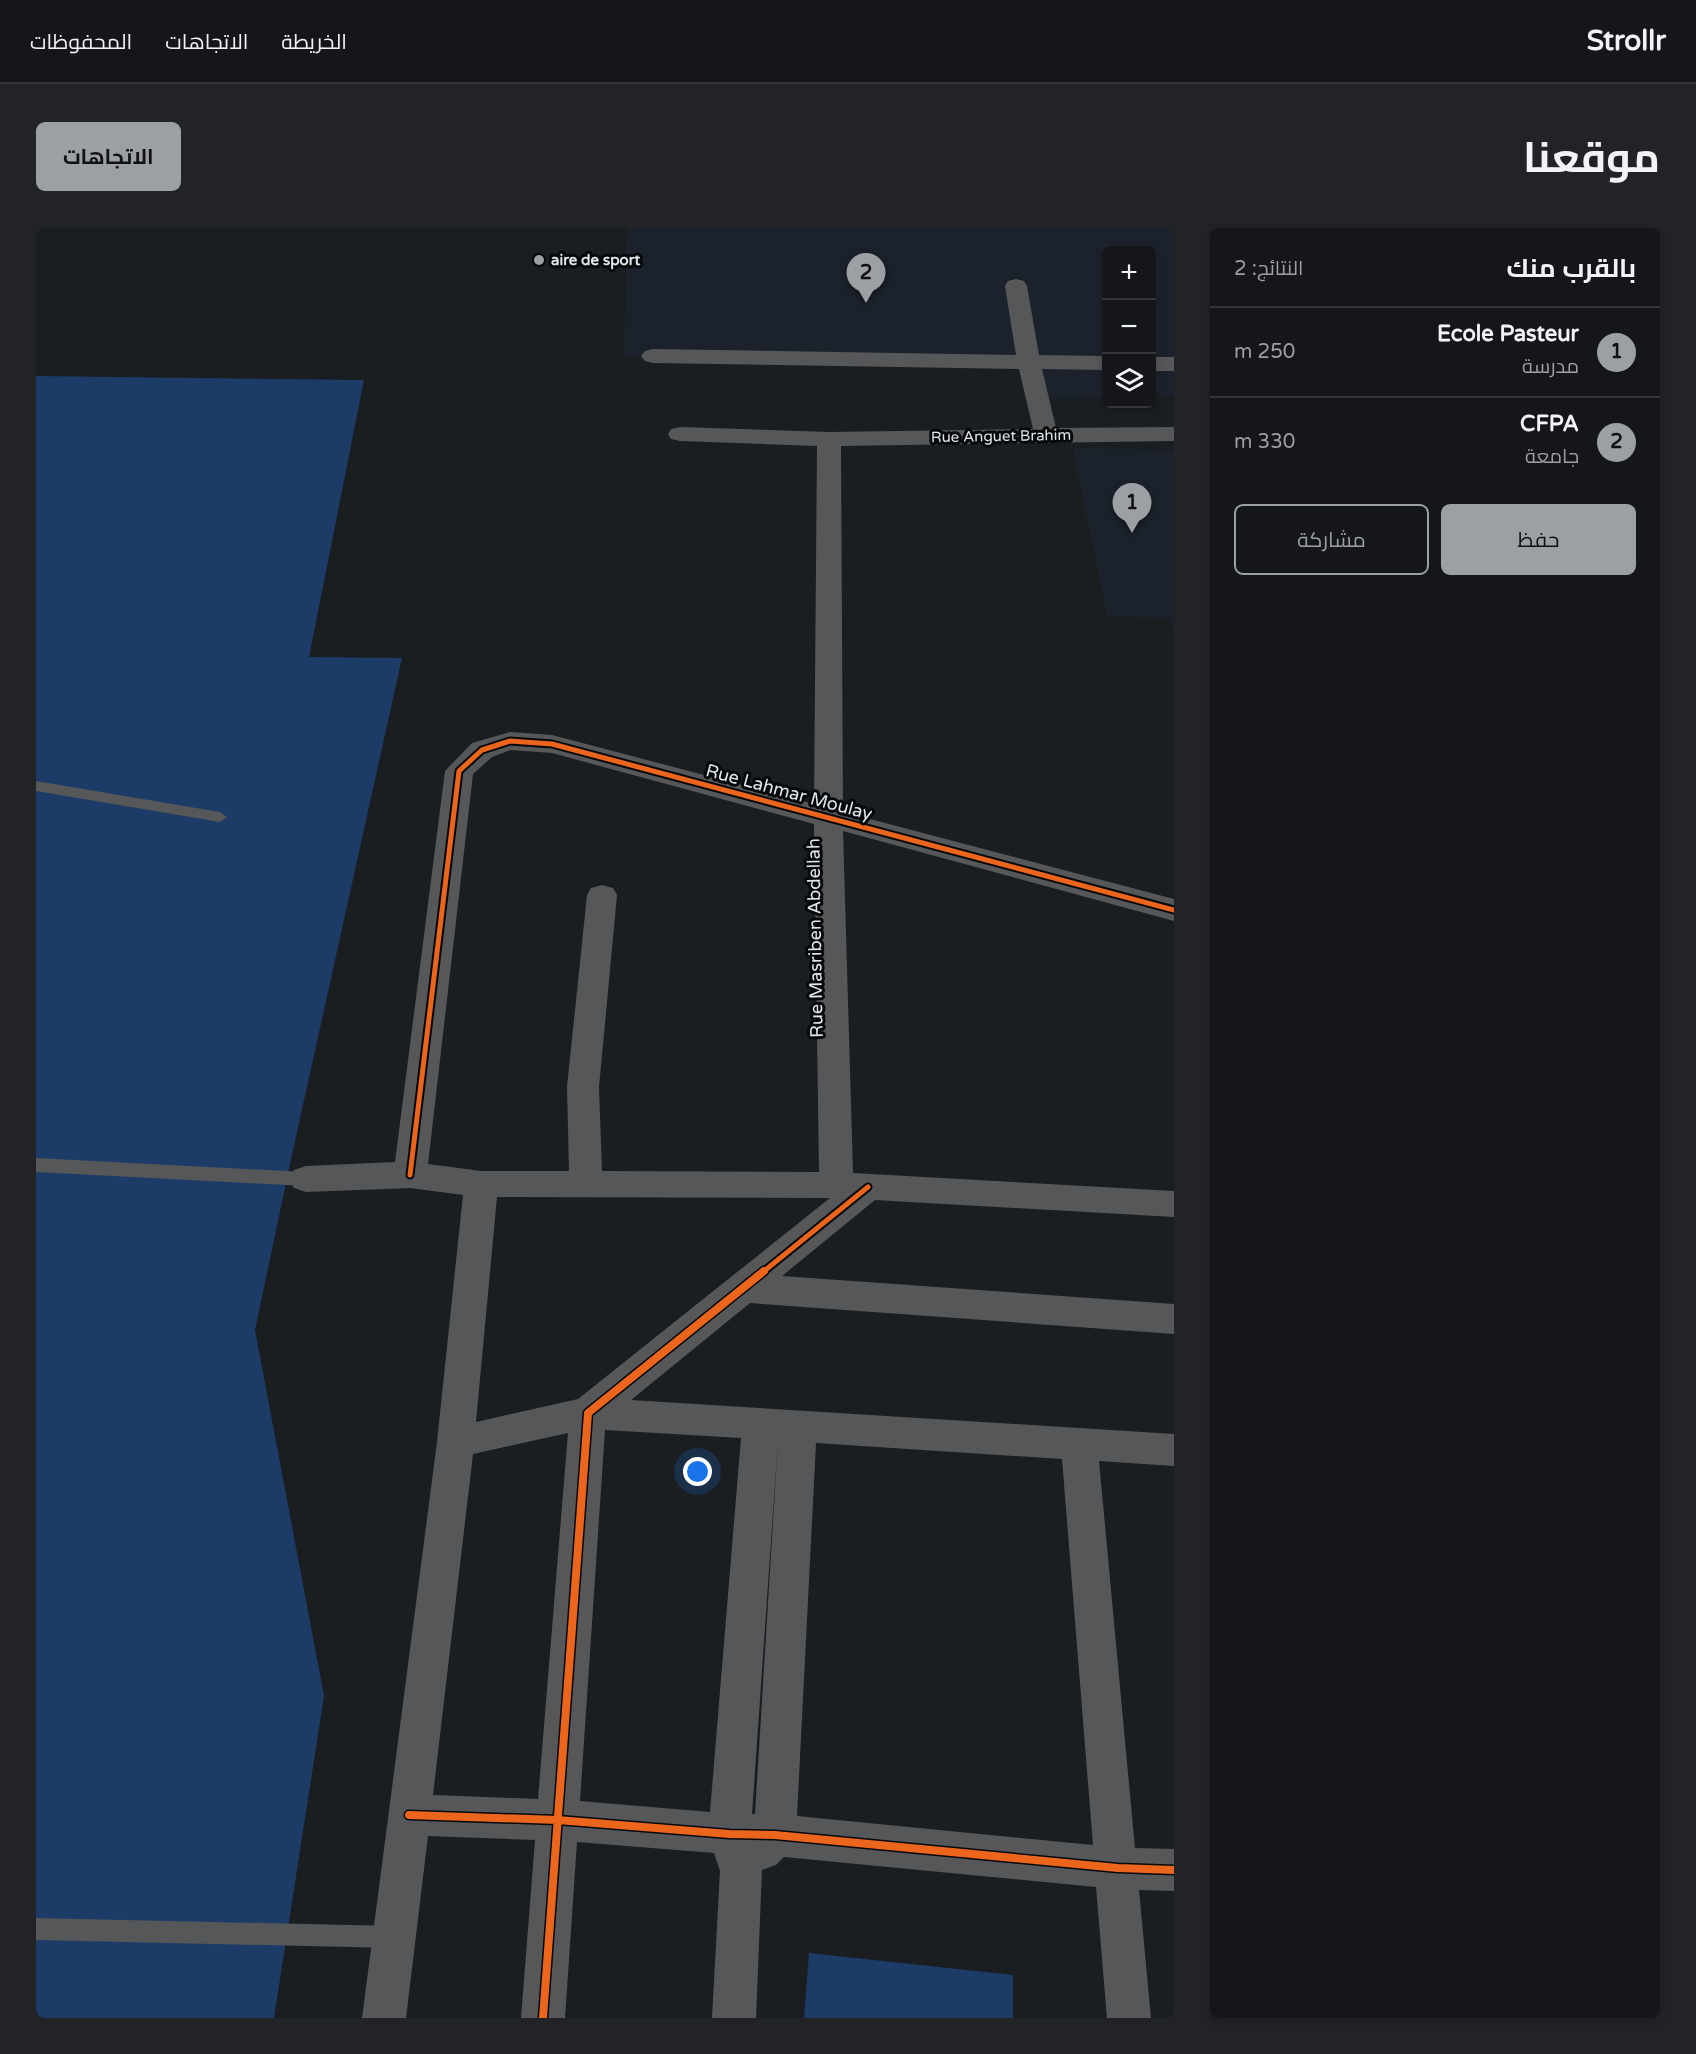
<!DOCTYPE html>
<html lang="ar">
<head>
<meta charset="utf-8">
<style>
  body { margin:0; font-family:"Varela Round",Cairo,sans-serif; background:#212326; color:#f1f3f6; direction:rtl }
  .controls { position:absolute; right:18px; top:18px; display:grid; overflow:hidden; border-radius:9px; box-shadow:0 3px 9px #0003 }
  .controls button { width:54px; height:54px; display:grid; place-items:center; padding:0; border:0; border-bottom:2px solid #333538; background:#141619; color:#f1f3f6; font:30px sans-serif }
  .you { position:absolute; left:662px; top:1244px; width:21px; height:21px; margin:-15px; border:4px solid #fff; border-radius:50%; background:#1a73e8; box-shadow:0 0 0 9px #1a73e833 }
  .badge { display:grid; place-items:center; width:39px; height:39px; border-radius:50%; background:#9c9fa3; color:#111; font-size:20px; font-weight:700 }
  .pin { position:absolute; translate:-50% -50px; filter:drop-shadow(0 2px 3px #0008) }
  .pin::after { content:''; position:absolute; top:32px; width:21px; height:18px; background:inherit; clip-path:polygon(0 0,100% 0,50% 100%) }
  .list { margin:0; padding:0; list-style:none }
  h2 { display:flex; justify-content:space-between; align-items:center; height:78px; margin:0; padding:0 24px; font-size:26px }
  h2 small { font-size:20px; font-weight:400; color:#9d9fa2 }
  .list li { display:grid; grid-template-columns:39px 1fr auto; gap:18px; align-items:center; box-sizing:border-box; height:90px; padding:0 24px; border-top:2px solid #333538 }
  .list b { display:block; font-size:22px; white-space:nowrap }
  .list p { margin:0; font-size:20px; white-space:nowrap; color:#9d9fa2 }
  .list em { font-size:20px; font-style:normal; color:#9d9fa2 }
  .actions { display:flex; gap:12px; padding:18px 24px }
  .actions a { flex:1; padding:14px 0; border:2px solid #9c9fa3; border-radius:9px; text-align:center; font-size:21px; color:#9c9fa3 }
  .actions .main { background:#9c9fa3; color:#111 }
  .icon { flex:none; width:33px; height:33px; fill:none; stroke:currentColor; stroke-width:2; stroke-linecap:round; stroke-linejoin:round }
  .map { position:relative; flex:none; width:1138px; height:1790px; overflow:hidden; direction:ltr; border-radius:9px }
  header { display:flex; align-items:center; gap:36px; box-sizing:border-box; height:84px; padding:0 30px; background:#141619; border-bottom:2px solid #333538 }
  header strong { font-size:28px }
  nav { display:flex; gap:33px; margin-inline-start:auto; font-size:21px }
  .intro { display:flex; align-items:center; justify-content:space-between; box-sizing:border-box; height:144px; padding:0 36px }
  h1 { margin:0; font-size:42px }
  .button { padding:15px 27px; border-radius:9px; background:#9c9fa3; color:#111; font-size:21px; font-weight:700 }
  main { display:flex; gap:36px; padding:0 36px }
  aside { flex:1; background:#141619; border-radius:9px; box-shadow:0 3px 9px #0003 }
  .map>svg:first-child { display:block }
</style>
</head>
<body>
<header>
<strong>Strollr</strong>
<nav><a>الخريطة</a><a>الاتجاهات</a><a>المحفوظات</a></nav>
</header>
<div class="intro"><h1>موقعنا</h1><a class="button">الاتجاهات</a></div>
<main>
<aside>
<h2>بالقرب منك<small>النتائج: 2</small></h2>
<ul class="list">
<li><span class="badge">1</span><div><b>Ecole Pasteur</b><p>مدرسة</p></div><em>250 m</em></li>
<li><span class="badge">2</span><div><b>CFPA</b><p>جامعة</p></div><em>330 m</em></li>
</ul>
<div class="actions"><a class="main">حفظ</a><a>مشاركة</a></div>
</aside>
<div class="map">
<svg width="1138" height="1790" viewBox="0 0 1138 1790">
  <rect width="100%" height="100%" fill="#1b1e21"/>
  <path fill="#1c222c" d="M 591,0 L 1138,0 L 1138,169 L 1116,169 L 1116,22 L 1070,22 L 1070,170 L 995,171 L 994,137 L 588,128 Z
    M 1037,220 L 1138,222 L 1138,411 L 1135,391 L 1071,388 Z"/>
  <path fill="#1c3b67" d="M 0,148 L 328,152 L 273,429 L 366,430 L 257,922 L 219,1102 L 288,1468 L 238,1790 L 0,1790 Z
    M 773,1725 L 977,1747 L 977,1790 L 768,1790 Z"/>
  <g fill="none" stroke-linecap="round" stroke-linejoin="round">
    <path fill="#565758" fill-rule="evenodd" d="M 0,553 L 184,584 L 191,589 L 184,594 L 0,563 Z
      M 0,930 L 270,944 L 276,946 L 278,951 L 276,956 L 270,958 L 0,944 Z
      M 0,1690 L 358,1698 L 366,1701 L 369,1709 L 366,1717 L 358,1720 L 0,1712 Z"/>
    <path fill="#565758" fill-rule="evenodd" d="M 980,51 L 988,53 L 991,58 L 1003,127 L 1070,128 L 1070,142 L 1006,141 L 1020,200 L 1138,199 L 1138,213 L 805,218 L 807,584 L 1138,671 L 1138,693 L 807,603 L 817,945 L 1138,963 L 1138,989 L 839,972 L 746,1048 L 1138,1076 L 1138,1106 L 714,1075 L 595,1172 L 1138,1206 L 1138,1238 L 1063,1233 L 1099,1620 L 1138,1621 L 1138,1663 L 1103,1662 L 1115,1790 L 1071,1790 L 1060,1659 L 748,1629 L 740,1637 L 726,1642 L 720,1790 L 676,1790 L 684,1643 L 678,1625 L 541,1614 L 529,1790 L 485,1790 L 499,1612 L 392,1608 L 370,1790 L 326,1790 L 401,1214 L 427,967 L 374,960 L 270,964 L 258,960 L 253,951 L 258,942 L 270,938 L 359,934 L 409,543 L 436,515 L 474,504 L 516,507 L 778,576 L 781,218 L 644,213 L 635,211 L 632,206 L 635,201 L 644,199 L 793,204 L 997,201 L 983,141 L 617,135 L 609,133 L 605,128 L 609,123 L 617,121 L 980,127 L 969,58 L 972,53 ZM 475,522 L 516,525 L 778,596 L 783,944 L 566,943 L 563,859 L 581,667 L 577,660 L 566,657 L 555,660 L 551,667 L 531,859 L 533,943 L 445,943 L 392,936 L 437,546 L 456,529 ZM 461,969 L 794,970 L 542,1171 L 440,1194 ZM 569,1202 L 705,1210 L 674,1584 L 544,1573 ZM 532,1205 L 502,1571 L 397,1567 L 437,1226 ZM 742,1213 L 719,1586 L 716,1586 ZM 780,1215 L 1026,1231 L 1057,1617 L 761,1588 Z
      M 1116,129 L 1138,129 L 1138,143 L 1116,143 Z"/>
    <defs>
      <path id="cycleway-far1" d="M 374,947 L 423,543 L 446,522 L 474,513 L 516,516 L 1138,682
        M 727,1044 L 832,959"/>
      <path id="cycleway" d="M 373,1587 L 522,1592 L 693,1606 L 739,1607 L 1082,1640 L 1138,1642
        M 507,1790 L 552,1185 L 728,1043"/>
    </defs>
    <use href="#cycleway-far1" stroke="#06080a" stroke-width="9"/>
    <use href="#cycleway" stroke="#06080a" stroke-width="11"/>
    <use href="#cycleway-far1" stroke="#eb651d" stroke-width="5"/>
    <use href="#cycleway" stroke="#eb651d" stroke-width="8"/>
  </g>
  <circle fill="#9c9fa3" stroke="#06080a" stroke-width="2" cx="503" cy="32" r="6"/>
  <g text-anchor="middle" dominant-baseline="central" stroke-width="6" stroke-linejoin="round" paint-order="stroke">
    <g font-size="15" font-weight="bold" fill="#e2e5e9" stroke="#06080a" text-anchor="start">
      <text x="515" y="32">aire de sport</text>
    </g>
    <g font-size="15" fill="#e2e5e9" stroke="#06080a">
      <text transform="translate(965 208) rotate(-1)">Rue Anguet Brahim</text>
    </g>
    <g font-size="18" fill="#e2e5e9" stroke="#06080a">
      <text transform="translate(753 564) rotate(15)">Rue Lahmar Moulay</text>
      <text transform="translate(779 710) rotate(-91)">Rue Masriben Abdellah</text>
    </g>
  </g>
</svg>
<div class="controls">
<button>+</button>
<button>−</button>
<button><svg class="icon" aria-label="layers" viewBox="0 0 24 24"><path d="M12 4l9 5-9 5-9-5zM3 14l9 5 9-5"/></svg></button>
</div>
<div class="you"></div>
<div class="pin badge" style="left:1096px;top:305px">1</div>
<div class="pin badge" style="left:830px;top:75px">2</div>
</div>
</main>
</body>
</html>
